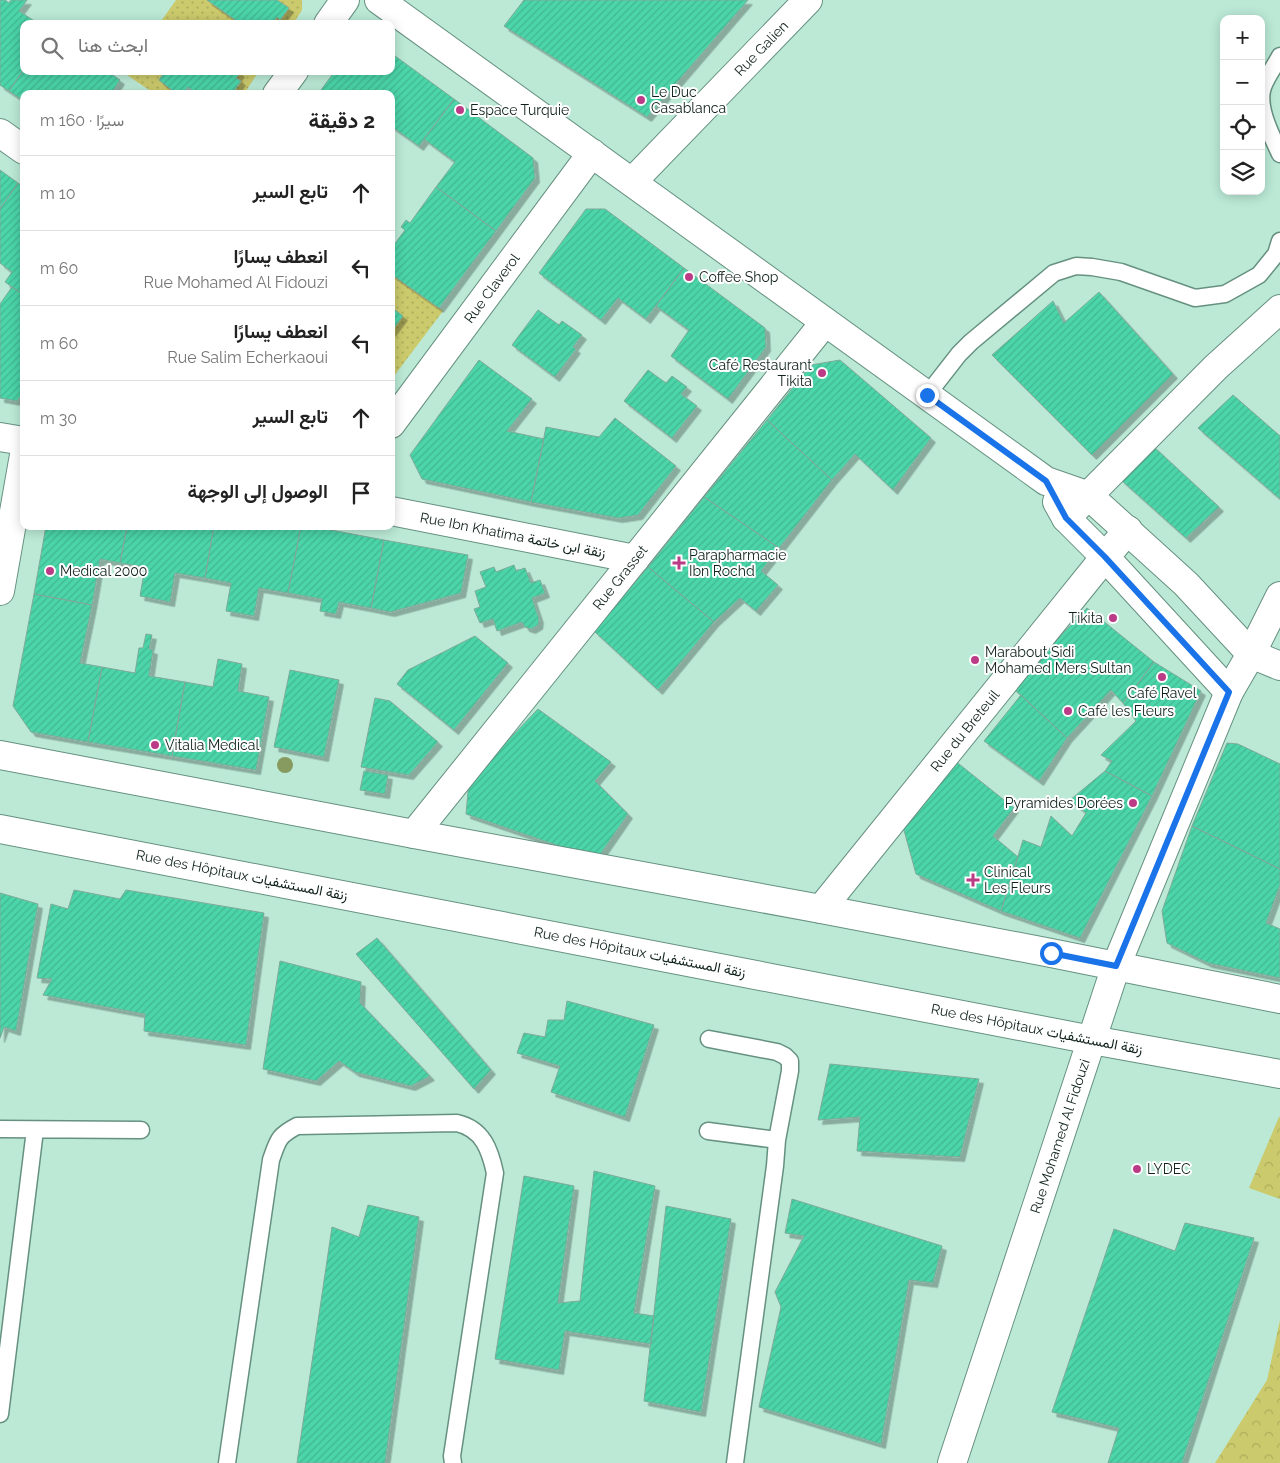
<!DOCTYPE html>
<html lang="ar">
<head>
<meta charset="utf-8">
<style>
  body { margin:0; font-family:Raleway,Vazirmatn,sans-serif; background:#f6f6f6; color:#222; direction:rtl }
  .controls { position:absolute; right:15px; top:15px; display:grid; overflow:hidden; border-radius:10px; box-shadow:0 2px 12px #0003 }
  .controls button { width:45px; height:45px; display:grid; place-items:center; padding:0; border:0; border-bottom:1px solid #e0e0e0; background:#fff; color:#222; font:25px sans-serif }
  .stop { position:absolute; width:15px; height:15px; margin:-11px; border:4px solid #1a73e8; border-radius:50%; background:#fff }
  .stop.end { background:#1a73e8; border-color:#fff; box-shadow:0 1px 5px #0008 }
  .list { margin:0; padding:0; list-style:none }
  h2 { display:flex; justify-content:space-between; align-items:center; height:65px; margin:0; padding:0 20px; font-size:21px }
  h2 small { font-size:16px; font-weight:400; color:#767676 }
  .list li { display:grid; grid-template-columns:32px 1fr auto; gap:15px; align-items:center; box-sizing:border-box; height:75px; padding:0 20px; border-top:1px solid #e0e0e0 }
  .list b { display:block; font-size:19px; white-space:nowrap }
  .list p { margin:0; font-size:16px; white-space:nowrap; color:#767676 }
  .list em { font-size:16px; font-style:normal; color:#767676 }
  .icon { flex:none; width:28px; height:28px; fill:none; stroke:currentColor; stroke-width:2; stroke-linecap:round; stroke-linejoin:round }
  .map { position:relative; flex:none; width:1280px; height:1463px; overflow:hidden; direction:ltr }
  .search { position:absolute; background:#fff; box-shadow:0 2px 12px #0003; left:20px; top:20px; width:375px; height:55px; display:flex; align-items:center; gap:12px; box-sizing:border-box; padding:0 18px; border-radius:10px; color:#767676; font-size:19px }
  .panel { position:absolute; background:#fff; box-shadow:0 2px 12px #0003; left:20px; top:90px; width:375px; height:440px; border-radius:10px; direction:rtl }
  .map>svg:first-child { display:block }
</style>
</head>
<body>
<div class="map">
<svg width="1280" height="1463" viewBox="0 0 1280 1463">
  <defs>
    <pattern id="grass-dots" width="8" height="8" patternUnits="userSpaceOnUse" patternTransform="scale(1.25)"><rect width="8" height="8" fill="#cbca6c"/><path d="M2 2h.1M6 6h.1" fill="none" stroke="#adad5d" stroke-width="1.8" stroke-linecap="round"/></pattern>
    <pattern id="park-crowns" width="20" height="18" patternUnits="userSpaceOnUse" patternTransform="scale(1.25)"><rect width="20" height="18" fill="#cbca6c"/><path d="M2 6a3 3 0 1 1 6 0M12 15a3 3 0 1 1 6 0" fill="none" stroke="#adad5d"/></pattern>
    <pattern id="building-hatch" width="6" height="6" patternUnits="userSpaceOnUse" patternTransform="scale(1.25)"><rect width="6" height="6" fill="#4cd5a9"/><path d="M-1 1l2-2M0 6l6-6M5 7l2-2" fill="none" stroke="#41b791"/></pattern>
    <filter id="shadow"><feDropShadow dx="4.5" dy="4.5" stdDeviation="0" flood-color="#0004"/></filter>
  </defs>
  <rect width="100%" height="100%" fill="#bbe9d6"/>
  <path fill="url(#grass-dots)" d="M 176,0 L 207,0 L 241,24 L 159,24 Z
    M 277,0 L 302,0 L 302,10 L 293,24 L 272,24 L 277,17 L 281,19 L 288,8 Z
    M 125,71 L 165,71 L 159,80 L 177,94 L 155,94 L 124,73 Z
    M 238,71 L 259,71 L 244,94 L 232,94 L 241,82 L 236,78 L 240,73 Z
    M 391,274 L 443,311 L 391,380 L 391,332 L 403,316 L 391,307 Z"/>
  <path fill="url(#park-crowns)" d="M 1279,1117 L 1280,1117 L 1280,1199 L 1249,1188 Z
    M 1280,1320 L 1280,1463 L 1215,1463 L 1267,1380 Z"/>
  <path fill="url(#building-hatch)" stroke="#7eaa99" filter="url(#shadow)" d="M 0,0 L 5,0 L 9,3 L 11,0 L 27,0 L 19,11 L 39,24 L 24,24 L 24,69 L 9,91 L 0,85 Z
    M 207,0 L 277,0 L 289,8 L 280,20 L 277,17 L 272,24 L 241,24 Z
    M 524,0 L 748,0 L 647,117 L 504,26 Z
    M 391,53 L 454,99 L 419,146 L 391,126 L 391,94 L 318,94 L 335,71 L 391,71 Z
    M 24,69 L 24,71 L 107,71 L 120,80 L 111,94 L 24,94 L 24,101 L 9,91 Z
    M 165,71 L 238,71 L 240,73 L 236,78 L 241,81 L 232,94 L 197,94 L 188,87 L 183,94 L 177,94 L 159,80 Z
    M 454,99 L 533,158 L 535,178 L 496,231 L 436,187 L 455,162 L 424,139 Z
    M 0,170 L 18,183 L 0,209 Z
    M 18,183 L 24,187 L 24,295 L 5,282 L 12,272 L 0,263 L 0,209 Z
    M 436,187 L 496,231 L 439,308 L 391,274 L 391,249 L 405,230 L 401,227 L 406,220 L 410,223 Z
    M 586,209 L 605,209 L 684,268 L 646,319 L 618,298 L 601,320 L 539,273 Z
    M 684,268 L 765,328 L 766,347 L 728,399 L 671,356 L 689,330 L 656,306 Z
    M 12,287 L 24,295 L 24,391 L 17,401 L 0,398 L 0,304 Z
    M 1099,292 L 1173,374 L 1092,455 L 992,355 L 1053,301 L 1064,323 Z
    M 391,307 L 403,316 L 391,332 Z
    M 538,310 L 559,325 L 562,321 L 582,335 L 573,347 L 576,349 L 555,377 L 512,345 Z
    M 479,360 L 532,399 L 507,431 L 544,439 L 531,502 L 422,479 L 410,455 Z
    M 840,360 L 931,438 L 893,490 L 855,454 L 832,480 L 767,420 L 811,365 Z
    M 648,370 L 666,383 L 672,376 L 687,387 L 681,394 L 697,406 L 672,438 L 624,401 Z
    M 1233,395 L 1280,436 L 1280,499 L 1198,428 Z
    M 615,418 L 676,466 L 638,515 L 618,518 L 531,502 L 546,427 L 599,437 Z
    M 767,420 L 832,480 L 779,548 L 704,497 Z
    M 1153,446 L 1219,507 L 1186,538 L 1120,479 Z
    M 704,497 L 779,548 L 761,571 L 778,585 L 756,611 L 740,598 L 714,622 L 648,567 Z
    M 46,526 L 127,526 L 120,563 L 100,559 L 92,605 L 34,594 Z
    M 127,526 L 214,526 L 205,578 L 175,573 L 170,602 L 140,596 L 145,567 L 120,563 Z
    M 214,526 L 301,526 L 288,593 L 259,588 L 254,616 L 226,611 L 231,583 L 205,578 Z
    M 301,526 L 310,526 L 384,540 L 371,608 L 339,602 L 336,614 L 320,611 L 322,599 L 288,593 Z
    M 384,540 L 468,555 L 461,593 L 390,612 L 371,608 Z
    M 514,565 L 516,571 L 525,568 L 531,583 L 540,580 L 545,593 L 532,598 L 539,619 L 538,625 L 531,629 L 525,627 L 522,622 L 497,631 L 493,619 L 480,623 L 474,609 L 480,607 L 475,591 L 486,587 L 480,572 L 494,567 L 496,572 Z
    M 648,567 L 714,622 L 658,690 L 594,631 Z
    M 34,594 L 92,605 L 80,663 L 102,667 L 88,742 L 31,732 L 13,706 Z
    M 1087,608 L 1154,662 L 1123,703 L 1111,690 L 1067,738 L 1012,687 Z
    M 146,634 L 152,635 L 149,649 L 153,650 L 149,676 L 185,682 L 172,756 L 88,742 L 102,667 L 135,673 L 139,648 L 143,648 Z
    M 475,636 L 508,663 L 454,730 L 397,684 L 408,670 Z
    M 218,659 L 242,664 L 238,691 L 269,697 L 256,770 L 172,756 L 185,682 L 213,687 Z
    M 1154,662 L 1201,691 L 1152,796 L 1105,771 L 1112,761 L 1101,755 L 1136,721 L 1123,703 Z
    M 290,670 L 339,680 L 324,757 L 274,747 Z
    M 1021,695 L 1067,738 L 1039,781 L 984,741 Z
    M 375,698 L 390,701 L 438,742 L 409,775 L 361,767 Z
    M 538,709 L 611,762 L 595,781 L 628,814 L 597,859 L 466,814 L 469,781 Z
    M 1227,743 L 1238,744 L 1280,764 L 1280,869 L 1192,826 Z
    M 949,756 L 1014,808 L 993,836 L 1018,857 L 1001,911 L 916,874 L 902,823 Z
    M 364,771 L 388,775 L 385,794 L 360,790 Z
    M 1105,771 L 1152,796 L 1080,938 L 1001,911 L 1023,840 L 1041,847 L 1051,816 L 1072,836 L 1086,813 L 1070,800 Z
    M 1192,826 L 1280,869 L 1280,885 L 1266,923 L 1280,929 L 1280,978 L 1208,963 L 1167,943 L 1162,911 Z
    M 74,890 L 120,899 L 126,890 L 264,913 L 246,1045 L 144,1031 L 145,1014 L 43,995 L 52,979 L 37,978 L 51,904 L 68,909 Z
    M 0,893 L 38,904 L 16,1031 L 4,1027 L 0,1038 Z
    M 377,938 L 491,1070 L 474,1089 L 356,954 Z
    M 280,961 L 361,982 L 360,1003 L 430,1076 L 411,1086 L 355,1072 L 339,1061 L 316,1081 L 263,1069 Z
    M 567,1001 L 654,1025 L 625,1117 L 551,1092 L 560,1066 L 517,1053 L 524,1033 L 545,1037 L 548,1020 L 564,1020 Z
    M 830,1064 L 979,1079 L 960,1157 L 857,1151 L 860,1117 L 818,1120 Z
    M 594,1171 L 655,1186 L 634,1313 L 654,1316 L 651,1344 L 565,1331 L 559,1370 L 495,1359 L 524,1176 L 574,1186 L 558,1303 L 580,1301 Z
    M 792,1199 L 942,1246 L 933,1283 L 909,1280 L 881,1444 L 759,1407 L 781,1307 L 775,1292 L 804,1236 L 785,1233 Z
    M 368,1205 L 419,1217 L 385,1463 L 297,1463 L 332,1227 L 359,1237 Z
    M 666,1206 L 731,1219 L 701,1412 L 644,1401 Z
    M 1185,1223 L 1254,1238 L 1182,1463 L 1108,1463 L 1119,1428 L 1052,1412 L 1114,1229 L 1175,1251 Z"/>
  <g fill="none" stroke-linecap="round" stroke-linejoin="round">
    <defs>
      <path id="service" d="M 1280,56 C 1275,66 1267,76 1263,87 C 1256,107 1272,136 1280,154
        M 927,395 L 959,354 L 971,342 L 1054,273 L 1076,266 L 1092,267 L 1121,272 L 1195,298 L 1225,294 L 1259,275 L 1276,254 L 1280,241
        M 709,1039 L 777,1052 L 785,1056 L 790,1061 L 790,1071 L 777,1140
        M 0,1129 L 141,1130
        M 708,1131 L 777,1140 L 775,1166 L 735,1463
        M 0,1414 L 35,1130
        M 227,1463 L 271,1160 C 278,1140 278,1136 297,1126 L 457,1123 C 483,1129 490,1150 495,1173 L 452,1456 L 453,1463"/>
      <g id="minor">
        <path d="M 379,0 L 1046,481 L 1089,496 L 1186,584 L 1251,654 L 1280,666"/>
        <path d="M 328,24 L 345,0"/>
        <path d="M 277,94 L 294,71"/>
        <path d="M 0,133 L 24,150"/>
        <path id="s1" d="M 632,182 L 808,0"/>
        <path id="s2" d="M 391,424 L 592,153"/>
        <path d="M 0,437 L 24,441"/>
        <path d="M 1057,502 L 1066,518 L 1105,557 L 1229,692"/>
        <path d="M 391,511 L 635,559"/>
        <path d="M 1066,518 L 1216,367 L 1280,309"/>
        <path d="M 0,591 L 24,455"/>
        <path d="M 0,755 L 414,834 L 821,909 L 1051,953 L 1280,999"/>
        <path d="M 0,829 L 1092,1040 L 1280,1074"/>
        <path id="s3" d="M 414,834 L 825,322"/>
        <path id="s4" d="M 821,909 L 1105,557 L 1128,530"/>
        <path id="s5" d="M 952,1463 L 1116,966 L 1229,692 L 1251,654 L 1280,596"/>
      </g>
    </defs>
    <use href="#service" stroke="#669180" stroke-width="19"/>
    <use href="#minor" stroke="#669180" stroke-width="30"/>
    <use href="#service" stroke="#fff" stroke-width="16"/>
    <use href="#minor" stroke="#fff" stroke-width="28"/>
  </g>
  <circle fill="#879b60" cx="285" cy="765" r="8"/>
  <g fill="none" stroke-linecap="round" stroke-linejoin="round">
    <path stroke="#1a73e8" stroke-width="6" d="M 927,395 L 1046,481 L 1066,518 L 1105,557 L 1229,692 L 1116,966 L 1051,953"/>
  </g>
  <g fill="#bb3b87" stroke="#fefefe" stroke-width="2">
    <circle cx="641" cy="100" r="5"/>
    <circle cx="460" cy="110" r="5"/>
    <circle cx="689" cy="277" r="5"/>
    <circle cx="822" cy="373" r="5"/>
    <path d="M676.5 555.5h5v5h5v5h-5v5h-5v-5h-5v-5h5z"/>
    <circle cx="50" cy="571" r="5"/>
    <circle cx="1113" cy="618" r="5"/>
    <circle cx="975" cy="660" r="5"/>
    <circle cx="1162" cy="677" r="5"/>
    <circle cx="1068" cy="711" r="5"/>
    <circle cx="155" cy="745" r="5"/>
    <circle cx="1133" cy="803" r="5"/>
    <path d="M970.5 872.5h5v5h5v5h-5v5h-5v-5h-5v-5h5z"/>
    <circle cx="1137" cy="1169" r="5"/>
  </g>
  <g text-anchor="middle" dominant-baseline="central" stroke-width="4" stroke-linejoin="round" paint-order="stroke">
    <g font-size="14" fill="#10221b" stroke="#fefefe">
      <text stroke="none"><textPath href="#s1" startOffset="186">Rue Galien</textPath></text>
      <text stroke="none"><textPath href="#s2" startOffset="169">Rue Claverol</textPath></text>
      <text transform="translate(513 535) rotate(11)">Rue Ibn Khatima زنقة ابن خاتمة</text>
      <text stroke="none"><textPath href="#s3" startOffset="329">Rue Grasset</textPath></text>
      <text stroke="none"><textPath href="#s4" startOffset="229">Rue du Breteuil</textPath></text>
      <text transform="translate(242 875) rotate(11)">Rue des Hôpitaux زنقة المستشفيات</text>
      <text transform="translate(640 952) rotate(11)">Rue des Hôpitaux زنقة المستشفيات</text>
      <text transform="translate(1037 1029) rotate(11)">Rue des Hôpitaux زنقة المستشفيات</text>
      <text stroke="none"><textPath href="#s5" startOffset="344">Rue Mohamed Al Fidouzi</textPath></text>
    </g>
    <g font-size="14" fill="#10221b" stroke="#fefefe" text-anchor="start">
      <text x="651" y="92">Le Duc<tspan x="651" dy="16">Casablanca</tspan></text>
      <text x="470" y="110">Espace Turquie</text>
      <text x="699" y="277">Coffee Shop</text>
      <text x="812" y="365" text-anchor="end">Café Restaurant<tspan x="812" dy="16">Tikita</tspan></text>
      <text x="689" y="555">Parapharmacie<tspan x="689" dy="16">Ibn Rochd</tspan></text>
      <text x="60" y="571">Medical 2000</text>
      <text x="1103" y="618" text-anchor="end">Tikita</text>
      <text x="985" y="652">Marabout Sidi<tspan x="985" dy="16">Mohamed Mers Sultan</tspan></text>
      <text x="1162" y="693" text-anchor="middle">Café Ravel</text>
      <text x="1078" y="711">Café les Fleurs</text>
      <text x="165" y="745">Vitalia Medical</text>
      <text x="1123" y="803" text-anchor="end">Pyramides Dorées</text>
      <text x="984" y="872">Clinical<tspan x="984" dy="16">Les Fleurs</tspan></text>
      <text x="1147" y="1169">LYDEC</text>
    </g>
  </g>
</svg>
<div class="controls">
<button>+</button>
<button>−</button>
<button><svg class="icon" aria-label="locate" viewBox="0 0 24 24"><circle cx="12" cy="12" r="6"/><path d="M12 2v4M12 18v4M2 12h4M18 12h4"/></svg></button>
<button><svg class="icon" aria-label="layers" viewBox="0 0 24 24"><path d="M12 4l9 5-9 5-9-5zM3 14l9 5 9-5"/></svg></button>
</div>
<div class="stop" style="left:1051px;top:953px"></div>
<div class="stop end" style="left:927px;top:395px"></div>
<div class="search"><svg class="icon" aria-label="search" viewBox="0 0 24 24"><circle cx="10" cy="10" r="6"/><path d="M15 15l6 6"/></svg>ابحث هنا</div>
<section class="panel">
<h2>2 دقيقة<small>سيرًا · 160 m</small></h2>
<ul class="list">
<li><svg class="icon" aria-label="ahead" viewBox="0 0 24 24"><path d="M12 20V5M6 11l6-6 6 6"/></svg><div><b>تابع السير</b></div><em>10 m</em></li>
<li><svg class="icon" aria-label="left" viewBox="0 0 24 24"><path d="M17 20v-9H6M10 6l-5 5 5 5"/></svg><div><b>انعطف يسارًا</b><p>Rue Mohamed Al Fidouzi</p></div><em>60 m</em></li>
<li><svg class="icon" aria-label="left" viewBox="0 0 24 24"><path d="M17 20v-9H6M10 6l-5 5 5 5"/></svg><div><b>انعطف يسارًا</b><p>Rue Salim Echerkaoui</p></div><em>60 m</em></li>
<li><svg class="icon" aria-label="ahead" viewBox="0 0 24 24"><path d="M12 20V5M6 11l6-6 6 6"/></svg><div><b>تابع السير</b></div><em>30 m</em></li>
<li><svg class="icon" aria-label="arrive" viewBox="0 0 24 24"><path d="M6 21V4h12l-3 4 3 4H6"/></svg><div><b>الوصول إلى الوجهة</b></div></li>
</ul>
</section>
</div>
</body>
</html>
